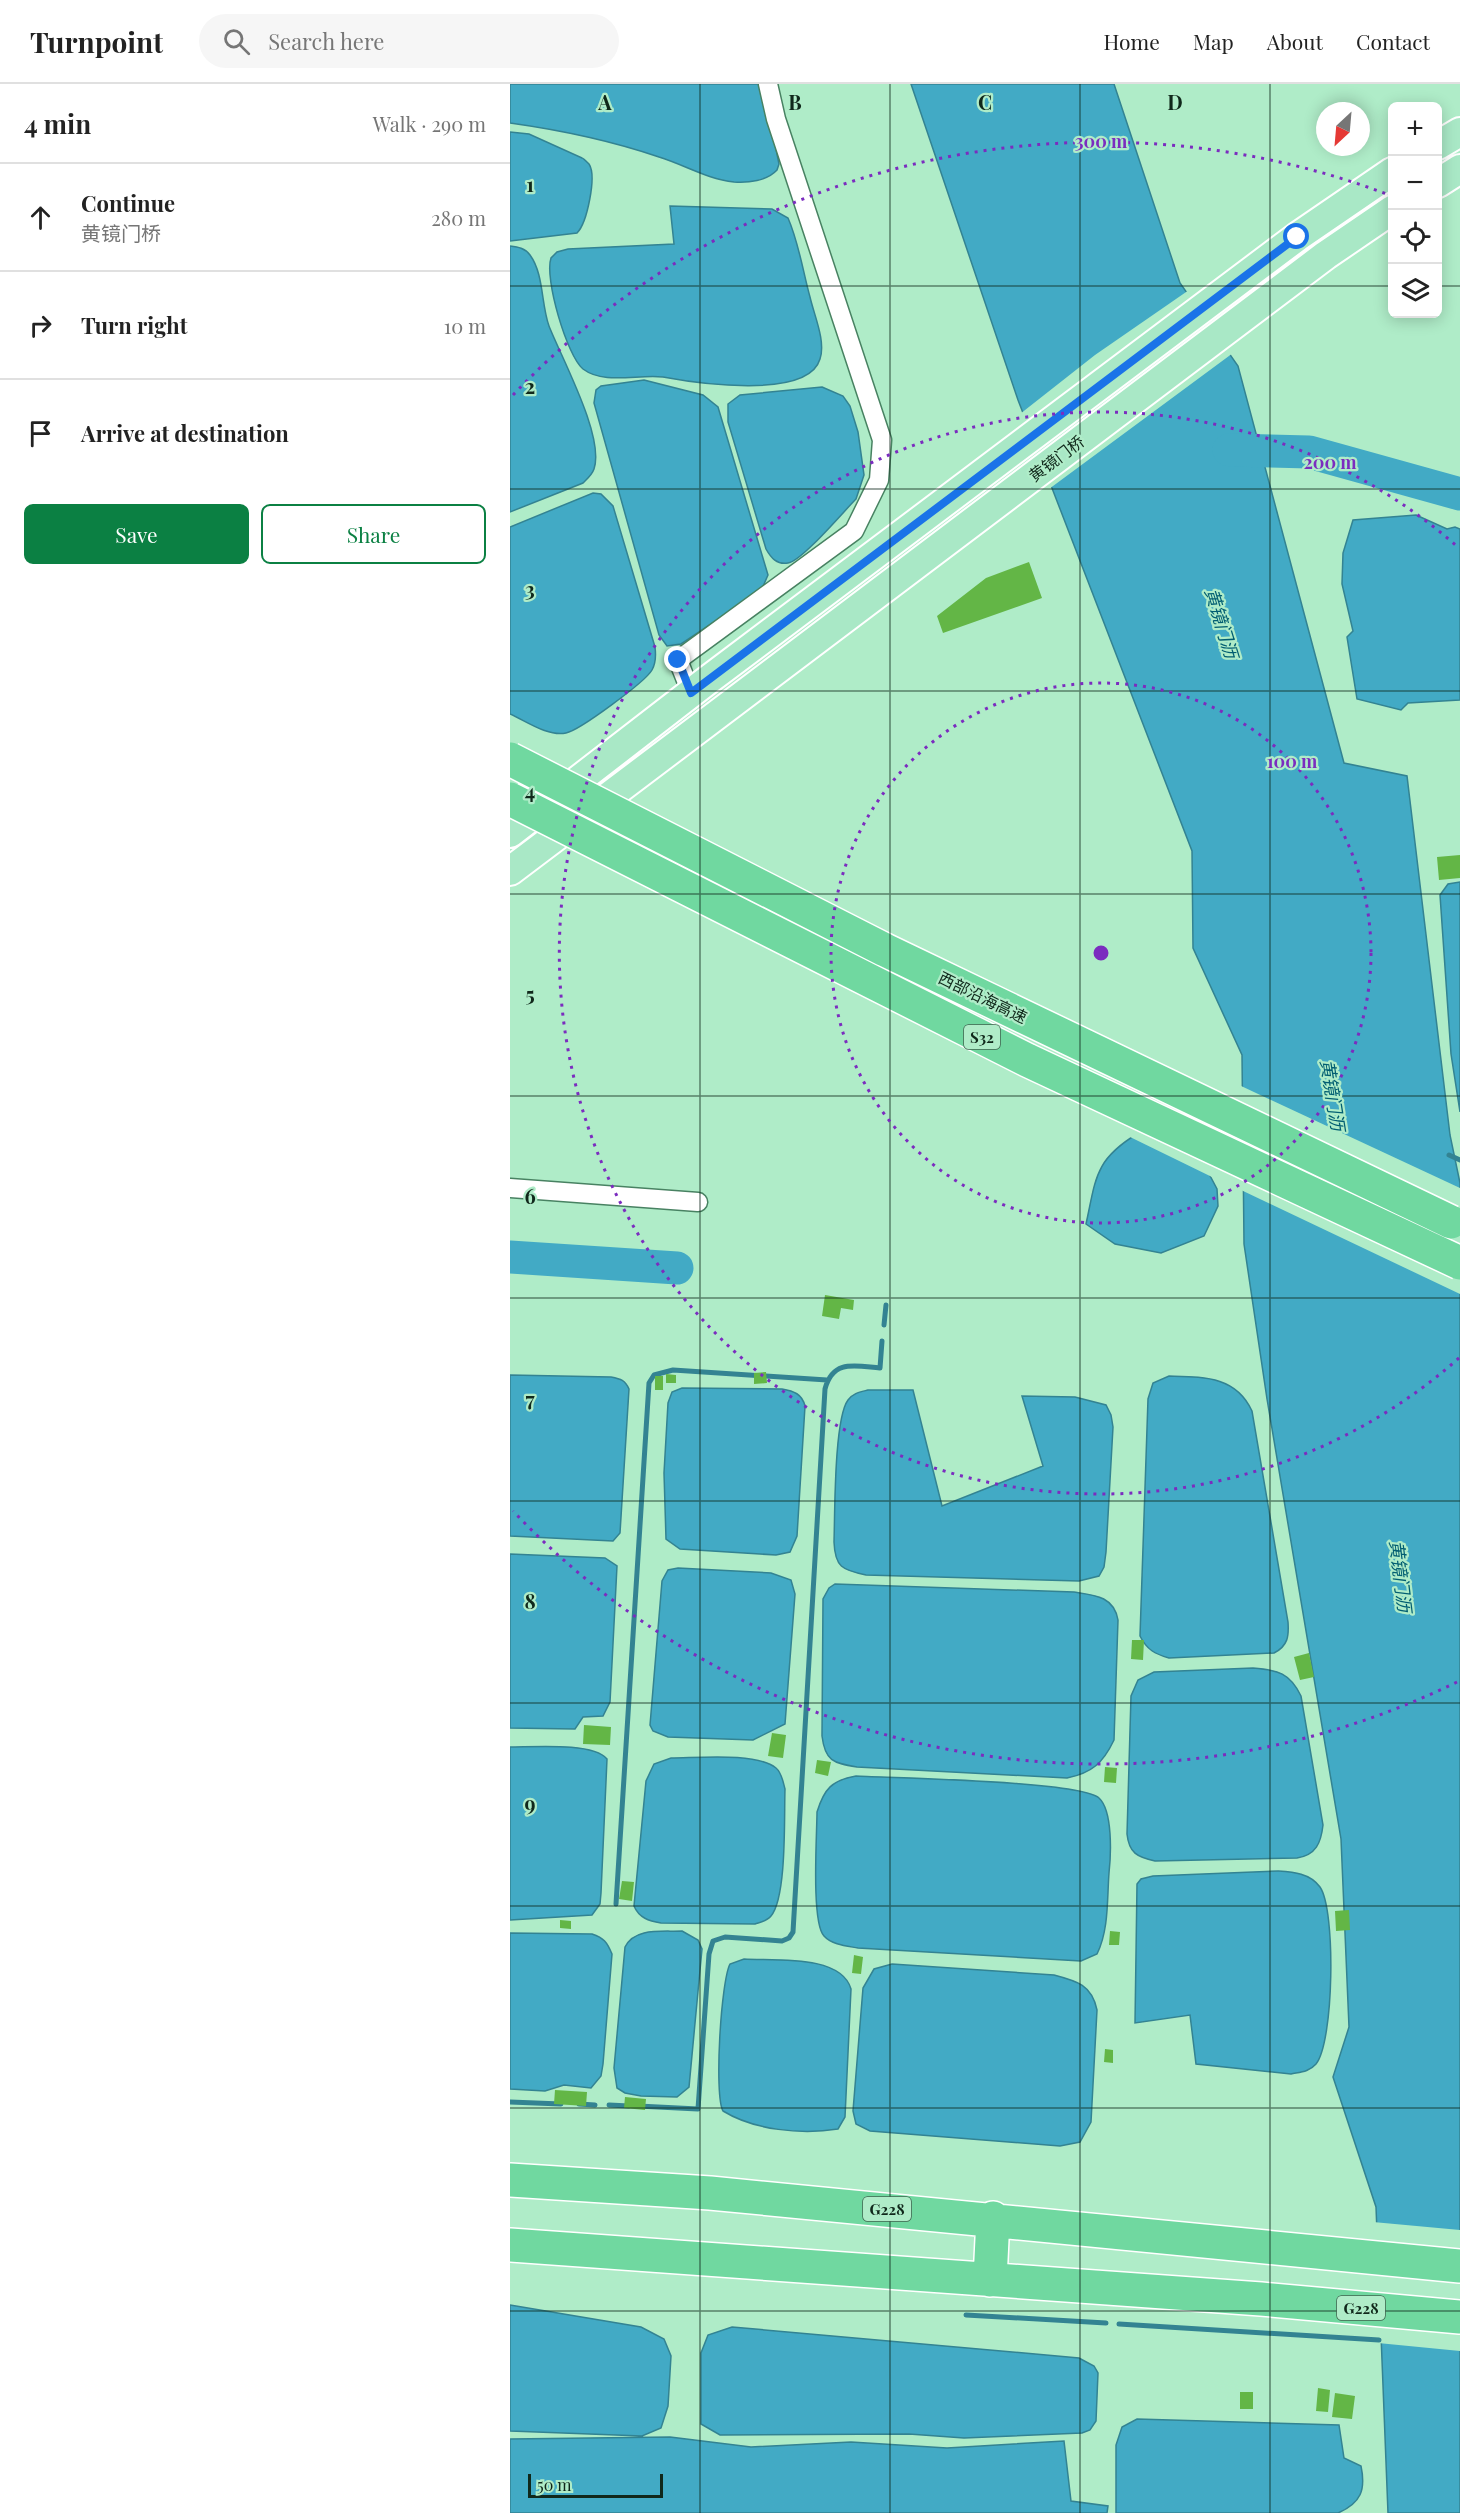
<!DOCTYPE html>
<html lang="en">
<head>
<meta charset="utf-8">
<style>
  body { margin:0; font-family:"Playfair Display","Noto Sans SC",serif; background:#f6f6f6; color:#222 }
  .controls { position:absolute; right:18px; top:18px; display:grid; overflow:hidden; border-radius:9px; box-shadow:0 3px 15px #0003 }
  .controls button { width:54px; height:54px; display:grid; place-items:center; padding:0; border:0; border-bottom:2px solid #e0e0e0; background:#fff; color:#222; font:30px sans-serif }
  .compass { position:absolute; left:806px; top:18px; width:54px; height:54px; border-radius:50%; background:#fff; box-shadow:0 3px 15px #0003; rotate:206deg }
  .scale { position:absolute; left:18px; bottom:15px; width:135px; box-sizing:border-box; padding-left:6px; border:3px solid #10281b; border-top:0; font-size:16px; line-height:21px; white-space:nowrap; color:#10281b; -webkit-text-stroke:4px #afecc8; paint-order:stroke }
  .stop { position:absolute; width:18px; height:18px; margin:-14px; border:4px solid #1a73e8; border-radius:50%; background:#fff }
  .stop.end { background:#1a73e8; border-color:#fff; box-shadow:0 2px 6px #0008 }
  .list { margin:0; padding:0; list-style:none }
  h2 { display:flex; justify-content:space-between; align-items:center; height:78px; margin:0; padding:0 24px; font-size:26px }
  h2 small { font-size:20px; font-weight:400; color:#767676 }
  .list li { display:grid; grid-template-columns:39px 1fr auto; gap:18px; align-items:center; box-sizing:border-box; height:108px; padding:0 24px; border-top:2px solid #e0e0e0 }
  .list b { display:block; font-size:22px; white-space:nowrap }
  .list p { margin:0; font-size:20px; white-space:nowrap; color:#767676 }
  .list em { font-size:20px; font-style:normal; color:#767676 }
  .actions { display:flex; gap:12px; padding:18px 24px }
  .actions a { flex:1; padding:14px 0; border:2px solid #0b8043; border-radius:9px; text-align:center; font-size:21px; color:#0b8043 }
  .actions .main { background:#0b8043; color:#fff }
  .icon { flex:none; width:33px; height:33px; fill:none; stroke:currentColor; stroke-width:2; stroke-linecap:round; stroke-linejoin:round }
  .map { position:relative; flex:none; width:950px; height:2429px; overflow:hidden }
  header { display:flex; align-items:center; gap:36px; box-sizing:border-box; height:84px; padding:0 30px; background:#fff; border-bottom:2px solid #e0e0e0 }
  header strong { font-size:28px }
  nav { display:flex; gap:33px; margin-inline-start:auto; font-size:21px }
  .search { width:420px; height:54px; background:#f6f6f6; display:flex; align-items:center; gap:15px; box-sizing:border-box; padding:0 21px; border-radius:33px; color:#767676; font-size:22px }
  main { display:flex }
  aside { flex:1; background:#fff }
  .map>svg:first-child { display:block }
</style>
</head>
<body>
<header>
<strong>Turnpoint</strong>
<div class="search"><svg class="icon" aria-label="search" viewBox="0 0 24 24"><circle cx="10" cy="10" r="6"/><path d="M15 15l6 6"/></svg>Search here</div>
<nav><a>Home</a><a>Map</a><a>About</a><a>Contact</a></nav>
</header>
<main>
<aside>
<h2>4 min<small>Walk · 290 m</small></h2>
<ul class="list">
<li><svg class="icon" aria-label="ahead" viewBox="0 0 24 24"><path d="M12 20V5M6 11l6-6 6 6"/></svg><div><b>Continue</b><p>黄镜门桥</p></div><em>280 m</em></li>
<li><svg class="icon" aria-label="right" viewBox="0 0 24 24"><path d="M7 20v-9h11M14 6l5 5-5 5"/></svg><div><b>Turn right</b></div><em>10 m</em></li>
<li><svg class="icon" aria-label="arrive" viewBox="0 0 24 24"><path d="M6 21V4h12l-3 4 3 4H6"/></svg><div><b>Arrive at destination</b></div></li>
</ul>
<div class="actions"><a class="main">Save</a><a>Share</a></div>
</aside>
<div class="map">
<svg width="950" height="2429" viewBox="0 0 950 2429">
  <rect width="100%" height="100%" fill="#afecc8"/>
  <path fill="#42aac5" stroke="#338392" stroke-width="1.5" d="M 0,0 L 253,0 L 269,80 L 267,86 C 257,97 238,99 224,98 C 197,95 175,81 149,73 C 102,57 50,46 0,39 Z
    M 401,0 L 604,0 L 670,199 L 728,282 L 834,679 L 897,692 L 940,1051 L 950,1099 L 950,2429 L 878,2429 L 866,2123 L 823,1993 L 839,1943 L 831,1755 L 757,1315 L 734,1160 L 732,971 L 683,864 L 682,767 L 508,316 Z
    M 0,48 L 19,50 L 72,74 C 73,74 79,80 79,80 C 87,92 77,139 67,149 L 0,157 Z
    M 160,122 L 262,125 L 278,134 C 289,159 293,188 300,213 C 304,231 316,257 310,275 C 298,316 185,299 153,293 C 128,290 94,301 73,285 C 57,272 34,194 41,174 L 47,168 L 58,165 L 164,160 Z
    M 0,162 C 8,163 15,164 20,171 C 34,190 31,220 39,242 C 51,273 95,353 84,385 C 82,391 77,395 73,399 L 0,428 Z
    M 134,296 L 193,311 L 208,323 L 258,491 L 251,507 L 171,560 L 157,562 L 149,551 L 84,319 L 86,306 L 91,302 Z
    M 312,303 L 333,312 L 340,322 L 348,348 L 354,391 L 346,415 C 334,427 291,478 278,479 C 267,481 261,474 256,465 L 218,338 L 218,320 L 230,311 Z
    M 83,409 L 91,410 L 103,422 L 145,563 C 146,571 146,579 142,586 C 135,598 70,646 56,649 C 38,653 16,637 0,630 L 0,443 Z
    M 906,431 L 937,445 L 945,443 L 950,445 L 950,616 L 898,619 L 891,626 L 847,615 L 837,553 L 843,547 L 832,500 L 833,469 L 843,436 Z
    M 950,798 L 950,1028 L 941,970 L 930,811 L 938,800 Z
    M 627,1050 L 697,1086 L 707,1105 L 708,1122 L 694,1152 L 651,1169 L 605,1160 L 576,1140 C 586,1095 584,1076 627,1050 Z
    M 0,1291 L 101,1293 C 111,1295 115,1296 119,1305 L 110,1449 L 103,1457 L 0,1452 Z
    M 659,1292 C 694,1293 726,1292 742,1327 L 778,1538 C 779,1552 778,1562 764,1569 L 659,1574 C 645,1570 637,1566 630,1552 L 638,1315 L 643,1299 Z
    M 172,1304 L 272,1305 C 284,1307 292,1310 295,1322 L 287,1452 L 280,1468 L 266,1471 L 170,1465 L 156,1455 L 154,1389 L 158,1319 L 162,1308 Z
    M 358,1306 L 403,1306 L 432,1422 L 533,1382 L 512,1312 L 565,1313 L 596,1321 L 601,1331 L 603,1343 L 596,1468 L 594,1483 L 589,1492 L 569,1497 L 356,1491 C 332,1486 325,1483 324,1458 C 325,1430 324,1335 338,1316 C 343,1309 350,1308 358,1306 Z
    M 0,1470 L 95,1474 L 107,1482 L 100,1618 L 93,1632 L 73,1633 L 65,1645 L 0,1644 Z
    M 168,1484 L 261,1489 L 281,1496 L 285,1510 L 275,1640 L 243,1656 L 158,1653 L 143,1647 L 140,1641 L 152,1497 L 158,1486 Z
    M 325,1500 L 564,1508 C 584,1511 604,1512 608,1536 L 604,1656 C 593,1679 582,1689 557,1694 L 347,1683 C 323,1679 315,1677 312,1652 L 313,1515 L 319,1504 Z
    M 743,1584 C 768,1586 780,1589 791,1612 L 813,1741 C 811,1759 806,1771 787,1774 L 645,1777 C 627,1773 619,1769 617,1750 L 621,1612 L 628,1596 L 644,1588 Z
    M 0,1663 C 23,1663 83,1658 97,1675 L 91,1809 L 90,1820 L 82,1831 L 0,1836 Z
    M 161,1674 C 187,1674 246,1668 266,1684 C 272,1689 273,1698 275,1705 C 274,1732 277,1813 261,1832 C 257,1837 251,1838 245,1840 L 151,1839 C 139,1837 129,1834 124,1822 L 136,1697 L 144,1680 Z
    M 346,1692 C 383,1694 571,1697 589,1714 C 603,1727 601,1771 599,1789 C 597,1815 599,1846 587,1870 L 571,1877 L 348,1864 C 337,1862 322,1861 314,1852 C 301,1838 307,1750 307,1728 C 314,1705 322,1696 346,1692 Z
    M 768,1787 C 783,1788 800,1789 810,1803 C 826,1826 824,1958 806,1980 C 799,1988 791,1988 781,1990 L 686,1980 L 680,1931 L 625,1939 L 627,1800 L 631,1795 L 643,1792 Z
    M 172,1847 L 188,1856 L 192,1865 L 179,2003 L 167,2013 L 131,2012 L 115,2009 L 107,2004 L 104,1984 L 115,1863 C 125,1843 153,1848 172,1847 Z
    M 0,1849 L 82,1850 C 94,1854 97,1858 102,1870 L 93,1980 L 91,1992 L 81,2004 L 54,2001 L 35,2007 L 0,2005 Z
    M 234,1875 C 264,1877 331,1870 341,1905 L 335,2033 L 328,2045 C 291,2051 244,2046 213,2027 C 204,2011 211,1897 220,1880 Z
    M 382,1880 L 544,1891 C 567,1897 582,1901 587,1926 L 581,2038 L 570,2058 L 550,2062 L 360,2047 L 346,2040 L 343,2027 L 353,1904 L 364,1885 Z
    M 0,2221 L 131,2243 L 154,2255 L 161,2272 L 158,2322 L 151,2344 L 132,2352 L 0,2347 Z
    M 222,2243 L 569,2274 L 584,2282 L 588,2289 L 586,2337 L 580,2346 L 572,2349 L 454,2354 L 399,2350 L 210,2351 L 191,2340 L 191,2269 L 198,2251 Z
    M 627,2335 L 829,2341 L 834,2374 L 851,2382 C 856,2406 851,2419 828,2429 L 606,2429 L 606,2361 L 612,2343 Z
    M 160,2353 L 241,2363 L 341,2358 L 437,2364 L 554,2357 L 561,2417 L 598,2422 L 597,2429 L 0,2429 L 0,2355 Z"/>
  <path fill="#afecc8" d="M 679,206 L 723,269 L 539,405 L 510,330 L 585,271 Z
    M 729,1001 L 950,1104 L 950,1210 L 731,1106 Z
    M 625,1047 L 699,1083 L 704,1094 L 618,1052 Z
    M 863,2138 L 950,2146 L 950,2267 L 868,2259 Z"/>
  <g fill="none" stroke-linecap="round" stroke-linejoin="round">
    <path stroke="#338392" stroke-width="5" d="M 939,1071 L 950,1076
      M 374,1241 L 376,1221
      M 106,1820 L 139,1299 L 144,1291 L 163,1286 L 317,1296
      M 0,2018 L 51,2020
      M 69,2020 L 85,2021
      M 99,2021 L 119,2022
      M 128,2022 L 188,2025 L 199,1870 L 203,1857 L 215,1853 L 272,1857 L 279,1854 L 283,1848 L 315,1305 C 323,1275 345,1282 370,1284 L 372,1257
      M 456,2231 L 596,2239
      M 609,2240 L 869,2256"/>
    <path stroke="#42aac5" stroke-width="33" d="M 719,366 L 799,368 L 950,410
      M 0,1173 L 167,1184"/>
  </g>
  <path fill="#63b646" d="M 519,478 L 532,514 L 433,549 L 427,532 L 476,494 Z
    M 950,771 L 950,794 L 929,796 L 927,773 Z
    M 315,1211 L 344,1216 L 343,1226 L 331,1224 L 329,1235 L 312,1232 Z
    M 256,1288 L 257,1299 L 244,1300 L 244,1289 Z
    M 156,1290 L 166,1291 L 166,1299 L 156,1299 Z
    M 145,1292 L 153,1292 L 153,1306 L 145,1306 Z
    M 622,1556 L 634,1556 L 633,1576 L 621,1575 Z
    M 799,1569 L 804,1593 L 790,1596 L 784,1573 Z
    M 74,1641 L 101,1643 L 100,1661 L 73,1660 Z
    M 262,1649 L 276,1651 L 273,1674 L 258,1672 Z
    M 307,1676 L 321,1678 L 318,1692 L 305,1689 Z
    M 595,1683 L 607,1684 L 606,1699 L 594,1698 Z
    M 112,1797 L 124,1798 L 122,1817 L 109,1815 Z
    M 839,1826 L 840,1846 L 826,1847 L 825,1827 Z
    M 50,1836 L 61,1837 L 61,1845 L 50,1844 Z
    M 600,1847 L 610,1848 L 609,1861 L 599,1861 Z
    M 344,1871 L 353,1873 L 351,1890 L 342,1889 Z
    M 595,1965 L 603,1966 L 603,1979 L 594,1978 Z
    M 45,2006 L 77,2008 L 76,2022 L 44,2020 Z
    M 115,2013 L 136,2015 L 135,2026 L 114,2024 Z
    M 808,2304 L 820,2306 L 818,2328 L 806,2327 Z
    M 730,2308 L 743,2308 L 743,2325 L 730,2325 Z
    M 825,2309 L 845,2312 L 842,2335 L 822,2333 Z"/>
  <g fill="none" stroke-linecap="round" stroke-linejoin="round">
    <defs>
      <path id="street" d="M 181,609 L 168,576 L 344,447 L 369,396 L 372,356 L 266,35 L 258,0
        M 0,1104 L 188,1118"/>
      <path id="primary" d="M 928,61 L 950,48
        M 928,99 L 950,85
        M 0,749 L 194,599 L 787,153 L 882,88
        M 0,787 L 816,171 L 882,126"/>
      <path id="highway" d="M 0,2096 L 200,2109 L 950,2182
        M 0,2161 L 751,2215 L 950,2233
        M 480,2196 L 483,2134"/>
    </defs>
    <use href="#street" stroke="#488262" stroke-width="21"/>
    <use href="#primary" stroke="#fff" stroke-width="32"/>
    <use href="#highway" stroke="#fff" stroke-width="36"/>
    <use href="#street" stroke="#fff" stroke-width="18"/>
    <use href="#primary" stroke="#a9e8c6" stroke-width="28"/>
    <use href="#highway" stroke="#70d8a0" stroke-width="33"/>
    <defs>
      <path id="highway-bridge" d="M 0,675 L 375,866 L 941,1138
        M 0,715 L 517,976 L 950,1179"/>
    </defs>
    <use href="#highway-bridge" stroke="#fff" stroke-width="36" stroke-linecap="butt"/>
    <use href="#highway-bridge" stroke="#70d8a0" stroke-width="33"/>
  </g>
  <g fill="none" stroke-linecap="round" stroke-linejoin="round">
    <path stroke="#1a73e8" stroke-width="8" d="M 168,576 L 181,609 L 787,153"/>
  </g>
  <path fill="none" stroke="#10281b" stroke-width="1.5" stroke-opacity="0.55" d="M 190,0 L 190,2429M 380,0 L 380,2429M 570,0 L 570,2429M 760,0 L 760,2429M 0,202 L 882,202M 928,202 L 950,202M 0,405 L 950,405M 0,607 L 950,607M 0,810 L 950,810M 0,1012 L 950,1012M 0,1214 L 950,1214M 0,1417 L 950,1417M 0,1619 L 950,1619M 0,1822 L 950,1822M 0,2024 L 950,2024M 0,2227 L 950,2227"/>
  <g fill="none" stroke="#7b2cbf" stroke-width="3" stroke-dasharray="3 6">
    <circle cx="591" cy="869" r="270"/>
    <path d="M949 1274A541 541 0 1 1 949 464"/>
    <path d="M947 1598A811 811 0 0 1 3 1427M3 311A811 811 0 0 1 882 112"/>
  </g>
  <g text-anchor="middle" dominant-baseline="central" stroke-width="4.5" stroke-linejoin="round" paint-order="stroke">
    <g fill="#afecc8" stroke="#40634f" stroke-width="1.5">
      <rect x="454" y="941" width="36" height="24" rx="4.5"/>
      <rect x="353" y="2113" width="48" height="24" rx="4.5"/>
      <rect x="827" y="2212" width="48" height="24" rx="4.5"/>
    </g>
    <g font-size="15" font-weight="bold" fill="#10281b">
      <text x="472" y="953">S32</text>
      <text x="377" y="2125">G228</text>
      <text x="851" y="2224">G228</text>
    </g>
    <g font-size="16" fill="#10281b" stroke="#afecc8">
      <text transform="translate(546 374) rotate(-37)">黄镜门桥</text>
      <text transform="translate(473 913) rotate(26)">西部沿海高速</text>
    </g>
    <g font-size="18" font-style="italic" fill="#025e72" stroke="#afecc8">
      <text transform="translate(712 539) rotate(73)">黄镜门沥</text>
      <text transform="translate(823 1011) rotate(81)">黄镜门沥</text>
      <text transform="translate(891 1492) rotate(83)">黄镜门沥</text>
    </g>
  </g>
  <g font-size="20" text-anchor="middle" font-weight="bold" fill="#10281b" stroke="#afecc8" stroke-width="4.5" stroke-linejoin="round" paint-order="stroke">
    <text x="95" y="26">A</text>
    <text x="285" y="26">B</text>
    <text x="475" y="26">C</text>
    <text x="665" y="26">D</text>
    <text x="20" y="108">1</text>
    <text x="20" y="310">2</text>
    <text x="20" y="513">3</text>
    <text x="20" y="715">4</text>
    <text x="20" y="918">5</text>
    <text x="20" y="1120">6</text>
    <text x="20" y="1323">7</text>
    <text x="20" y="1525">8</text>
    <text x="20" y="1727">9</text>
  </g>
  <circle cx="591" cy="869" r="9" fill="#7b2cbf" stroke="#afecc8" stroke-width="3"/>
  <g font-size="18" text-anchor="middle" font-weight="bold" fill="#7b2cbf" stroke="#afecc8" stroke-width="4.5" stroke-linejoin="round" paint-order="stroke">
    <text x="591" y="64">300 m</text>
    <text x="820" y="385">200 m</text>
    <text x="782" y="684">100 m</text>
  </g>
</svg>
<div class="controls">
<button>+</button>
<button>−</button>
<button><svg class="icon" aria-label="locate" viewBox="0 0 24 24"><circle cx="12" cy="12" r="6"/><path d="M12 2v4M12 18v4M2 12h4M18 12h4"/></svg></button>
<button><svg class="icon" aria-label="layers" viewBox="0 0 24 24"><path d="M12 4l9 5-9 5-9-5zM3 14l9 5 9-5"/></svg></button>
</div>
<svg class="compass" viewBox="-18 -18 36 36"><path d="M0-13l5 13h-10z" fill="#e53935"/><path d="M0 13l5-13h-10z" fill="#767676"/></svg>
<div class="scale">50 m</div>
<div class="stop" style="left:787px;top:153px"></div>
<div class="stop end" style="left:168px;top:576px"></div>
</div>
</main>
</body>
</html>
